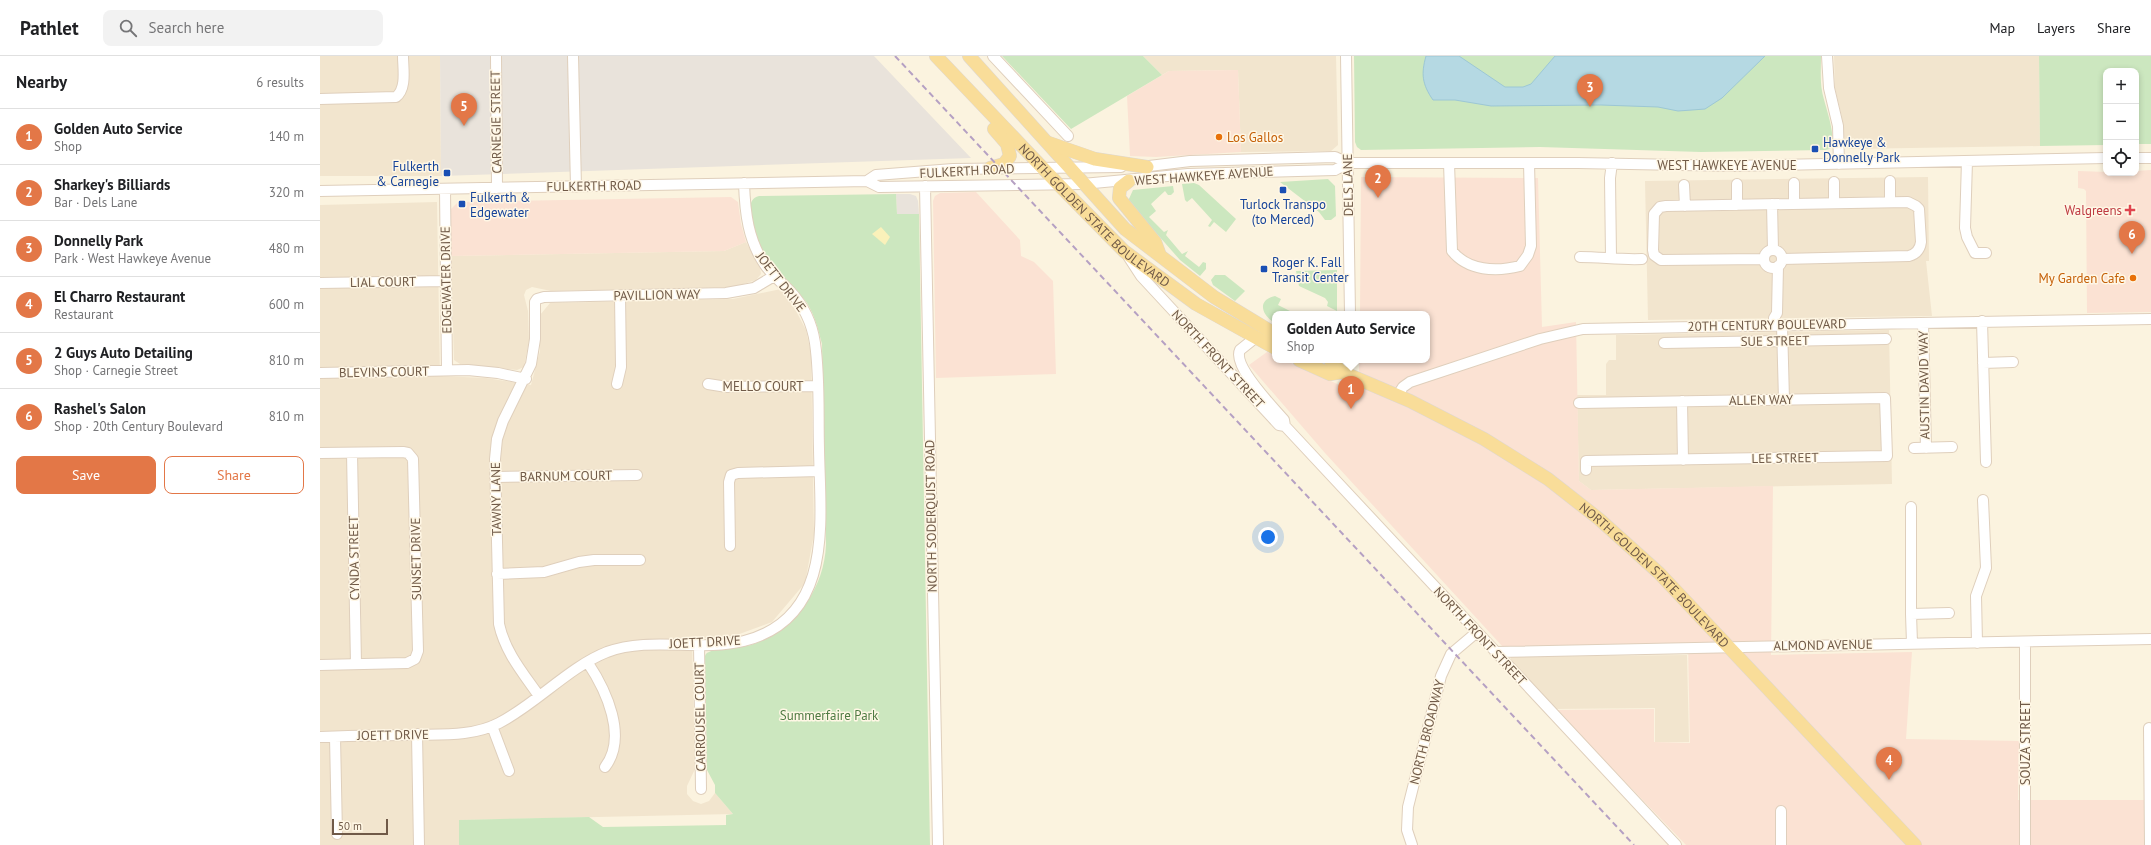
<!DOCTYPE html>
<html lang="en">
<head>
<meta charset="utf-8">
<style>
  body { margin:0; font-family:"PT Sans",sans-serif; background:#f2f2f2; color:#202124 }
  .controls { position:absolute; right:12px; top:12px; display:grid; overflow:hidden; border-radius:8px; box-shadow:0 2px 6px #0003 }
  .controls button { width:36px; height:36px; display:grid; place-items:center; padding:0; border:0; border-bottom:1px solid #e0e0e0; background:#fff; color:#202124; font:20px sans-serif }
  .scale { position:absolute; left:12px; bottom:10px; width:56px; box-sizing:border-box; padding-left:4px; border:2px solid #705a48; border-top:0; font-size:11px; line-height:14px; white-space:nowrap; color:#705a48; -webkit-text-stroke:3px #fff7e5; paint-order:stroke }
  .you { position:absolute; left:948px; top:481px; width:14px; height:14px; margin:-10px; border:3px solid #fff; border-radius:50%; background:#1a73e8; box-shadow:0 0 0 6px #1a73e833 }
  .badge { display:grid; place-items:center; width:26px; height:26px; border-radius:50%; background:#e37747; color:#fff; font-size:13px; font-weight:700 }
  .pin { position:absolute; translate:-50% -33px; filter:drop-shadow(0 1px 2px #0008) }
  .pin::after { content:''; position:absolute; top:21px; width:14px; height:12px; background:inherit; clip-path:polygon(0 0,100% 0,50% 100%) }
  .popup { position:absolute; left:952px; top:255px; width:158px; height:52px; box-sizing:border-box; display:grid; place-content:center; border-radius:8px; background:#fff; filter:drop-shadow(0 1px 3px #0005); font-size:13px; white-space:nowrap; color:#757577 }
  .popup b { font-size:15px; color:#202124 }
  .popup::after { content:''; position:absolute; left:50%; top:100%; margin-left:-8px; border:8px solid transparent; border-top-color:#fff }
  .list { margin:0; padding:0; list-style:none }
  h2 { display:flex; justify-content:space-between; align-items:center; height:52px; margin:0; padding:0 16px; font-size:17px }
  h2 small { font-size:13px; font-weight:400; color:#757577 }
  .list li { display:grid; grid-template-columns:26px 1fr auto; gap:12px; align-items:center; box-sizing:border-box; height:56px; padding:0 16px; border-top:1px solid #e0e0e0 }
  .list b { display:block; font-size:15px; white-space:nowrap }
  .list p { margin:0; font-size:13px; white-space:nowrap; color:#757577 }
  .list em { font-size:13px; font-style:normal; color:#757577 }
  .actions { display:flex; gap:8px; padding:12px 16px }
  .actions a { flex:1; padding:9px 0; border:1px solid #e37747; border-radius:8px; text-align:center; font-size:14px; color:#e37747 }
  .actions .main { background:#e37747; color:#fff }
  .icon { flex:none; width:22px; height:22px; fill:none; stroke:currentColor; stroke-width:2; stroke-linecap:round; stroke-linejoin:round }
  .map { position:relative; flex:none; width:1831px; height:789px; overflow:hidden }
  header { display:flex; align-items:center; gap:24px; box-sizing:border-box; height:56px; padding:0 20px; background:#fff; border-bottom:1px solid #e0e0e0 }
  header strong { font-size:19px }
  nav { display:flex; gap:22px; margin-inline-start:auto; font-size:14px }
  .search { width:280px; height:36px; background:#f2f2f2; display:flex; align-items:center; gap:10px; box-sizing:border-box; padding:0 14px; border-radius:8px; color:#757577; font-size:15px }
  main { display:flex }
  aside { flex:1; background:#fff }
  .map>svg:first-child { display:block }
</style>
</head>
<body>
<header>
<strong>Pathlet</strong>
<div class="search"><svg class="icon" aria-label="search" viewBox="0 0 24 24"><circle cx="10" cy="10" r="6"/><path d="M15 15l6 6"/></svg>Search here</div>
<nav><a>Map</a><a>Layers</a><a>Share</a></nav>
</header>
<main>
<aside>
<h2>Nearby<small>6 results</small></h2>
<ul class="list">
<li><span class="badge">1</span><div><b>Golden Auto Service</b><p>Shop</p></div><em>140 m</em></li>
<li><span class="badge">2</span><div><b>Sharkey's Billiards</b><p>Bar · Dels Lane</p></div><em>320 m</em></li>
<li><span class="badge">3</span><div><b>Donnelly Park</b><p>Park · West Hawkeye Avenue</p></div><em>480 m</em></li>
<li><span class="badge">4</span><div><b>El Charro Restaurant</b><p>Restaurant</p></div><em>600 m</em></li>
<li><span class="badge">5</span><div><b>2 Guys Auto Detailing</b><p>Shop · Carnegie Street</p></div><em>810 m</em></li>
<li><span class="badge">6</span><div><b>Rashel's Salon</b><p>Shop · 20th Century Boulevard</p></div><em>810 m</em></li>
</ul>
<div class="actions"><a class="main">Save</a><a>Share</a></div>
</aside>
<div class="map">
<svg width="1831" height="789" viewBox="0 0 1831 789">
  <rect width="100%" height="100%" fill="#fbf3df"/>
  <path fill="#f2e5ce" d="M 0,0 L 120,0 L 121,120 L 0,120 Z
    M 823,0 L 1016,0 L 1018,89 L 1011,95 L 921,96 L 918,14 L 849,15 L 842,19 Z
    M 1514,0 L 1719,0 L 1720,90 L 1529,93 L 1525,89 L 1522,61 L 1515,32 Z
    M 1608,121 L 1609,205 L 1606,205 L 1612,260 L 1328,264 L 1325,125 Z
    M 117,146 L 120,320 L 166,322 L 211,329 L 220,295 L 220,259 L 230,247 L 413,243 L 461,233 L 476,255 L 486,274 L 491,297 L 494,478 L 485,527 L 452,566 L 414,580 L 372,583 L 375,713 L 367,730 L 367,738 L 373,745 L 381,748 L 389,745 L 395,737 L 413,758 L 139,764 L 139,789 L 0,789 L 0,149 Z
    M 426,186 L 440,212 L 441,218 L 436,224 L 414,231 L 231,235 L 212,231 L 206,234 L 204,239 L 208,255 L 209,284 L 204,311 L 197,314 L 140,308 L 134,304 L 131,200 L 404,195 Z
    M 1569,274 L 1572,428 L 1271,434 L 1259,425 L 1257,339 L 1286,339 L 1286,308 L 1289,304 L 1296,304 L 1296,279 Z
    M 1367,599 L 1369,686 L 1335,686 L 1335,652 L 1234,653 L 1191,607 L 1191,601 Z"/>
  <path fill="#fbe2d3" d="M 918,14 L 921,96 L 836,101 L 810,100 L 807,40 L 849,15 Z
    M 1831,114 L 1831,256 L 1767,257 L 1766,135 L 1764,133 L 1758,132 L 1758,115 L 1816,117 L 1816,115 Z
    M 1041,121 L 1218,122 L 1222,271 L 1256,266 L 1259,425 L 1271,434 L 1453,430 L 1451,599 L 1592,596 L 1586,683 L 1699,685 L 1698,744 L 1831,744 L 1831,789 L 1366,789 L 1236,654 L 1334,653 L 1334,686 L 1370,687 L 1368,587 L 1183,591 L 1005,397 L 929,309 L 947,296 L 955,299 L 955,304 L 965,304 L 1039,338 L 1039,304 L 1107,304 L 1107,258 L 1040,258 Z
    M 656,136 L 700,184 L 701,200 L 714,206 L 733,225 L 736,318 L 616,322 L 613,145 L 615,140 L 620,137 Z
    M 411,141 L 418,146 L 421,168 L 426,186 L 404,195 L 131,200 L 131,153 L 138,146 Z"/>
  <path fill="#e9e3db" d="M 120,0 L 554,0 L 651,102 L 121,120 Z
    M 576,138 L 590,138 L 596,140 L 598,145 L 599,158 L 577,158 Z"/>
  <path fill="#cce7bf" d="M 682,0 L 823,0 L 842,19 L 751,73 Z
    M 1034,0 L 1501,0 C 1501,11 1500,23 1502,35 C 1504,48 1518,81 1510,93 L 1505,94 L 1381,96 L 1220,91 L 1041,94 L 1037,91 L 1035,86 Z
    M 1719,0 L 1831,0 L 1831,88 L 1816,88 L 1816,15 L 1786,15 L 1786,89 L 1720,90 Z
    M 1008,123 L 1015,130 L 1016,160 L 1011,164 L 1005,164 L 999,156 L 960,126 Z
    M 874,127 L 879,129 L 916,163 L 906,176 L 894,166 L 890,171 L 888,170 L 892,164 L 872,142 L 867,146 L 865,144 L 862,128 Z
    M 853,130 L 854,136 L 851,139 L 848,139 L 845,135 L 831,148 L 836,155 L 829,161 L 844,176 L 848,174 L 846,179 L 862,198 L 868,195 L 865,200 L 879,211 L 883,206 L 886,207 L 886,213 L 880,220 L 860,204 L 808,145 L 813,134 Z
    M 576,138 L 577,158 L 599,158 L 610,789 L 139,789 L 139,764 L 269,761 L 283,771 L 406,769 L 406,759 L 413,758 L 395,737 L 395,729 L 387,714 L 385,600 C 386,598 386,597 389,596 C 397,592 419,592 431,589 C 474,575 504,534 506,489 L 502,288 C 498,273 495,260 487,247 C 478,235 468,226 458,216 C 443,200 434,179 431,157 C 430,150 430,142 439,140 Z
    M 1017,214 L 1017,255 L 1007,250 L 1008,246 L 1005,242 L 979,230 L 976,215 Z
    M 895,219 L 905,219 L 925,235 L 915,245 L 893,229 L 891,224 Z
    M 955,240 L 961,243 L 958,249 L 976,258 L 955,258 L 955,267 C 941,259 937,244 955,240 Z"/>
  <path fill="#faf1ba" d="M 561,171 L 570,181 L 565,189 L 552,178 Z"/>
  <path fill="#b5d9e3" stroke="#9cc7d5" d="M 1106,0 L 1139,0 L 1185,31 L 1203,31 L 1211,28 L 1235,0 L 1445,0 L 1402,42 L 1385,53 L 1372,54 L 1358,55 L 1338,51 L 1281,49 L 1171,50 L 1135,44 L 1113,44 C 1102,28 1101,18 1106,0 Z"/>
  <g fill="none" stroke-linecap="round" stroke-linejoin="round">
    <defs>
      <path id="minor" d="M 176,0 L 177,132
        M 253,0 L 256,131
        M 673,0 L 748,80
        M 1026,0 L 1030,258
        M 1507,0 L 1509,32 L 1518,70 L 1519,108
        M 0,43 L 76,41 C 87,32 83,13 83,0
        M 1816,102 L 1831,102
        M 1647,105 L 1645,172 L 1647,181 L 1655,197 L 1666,197
        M 1129,107 L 1132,195 C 1148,215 1176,216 1200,210 L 1208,199 L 1211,190 L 1209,107
        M 821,111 L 870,105 L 1015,101 L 1028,107 L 1258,107 L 1413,110 L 1786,102
        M 547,125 L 556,119 L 633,113 L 801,111
        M 1570,125 L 1570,146
        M 1514,126 L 1514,147
        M 1474,127 L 1474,148
        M 1417,128 L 1417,149
        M 1364,129 L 1365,150
        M 605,130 L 618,789
        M 125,133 L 127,314
        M 0,135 L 547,125 L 559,131 L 763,128 L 868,118 L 1015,114 L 1028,107
        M 1452,148 L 1453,194
        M1444 203a9 9 0 1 1 18 0a9 9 0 1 1-18 0Z
        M 808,200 L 821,220 L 959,369 L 965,370 L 1356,789
        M 1260,201 C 1281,201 1301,204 1322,203
        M 1291,201 L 1290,122 L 1292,107
        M 1444,203 L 1341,204 L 1334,199 L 1333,194 L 1334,158 L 1340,151 L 1346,150 L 1588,146 L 1596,150 L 1599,153 L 1601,186 C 1600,194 1596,198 1589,200 L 1462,203
        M 0,227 L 126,225
        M 1662,265 L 1666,406
        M 1603,267 L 1606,392
        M 1454,269 L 1454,262 L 1457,257 L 1458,210
        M 1462,269 L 1464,344
        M 935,282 L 920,294 C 912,310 953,351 964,364 L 965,370
        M 1344,287 L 1566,283
        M 1663,307 L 1693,306
        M 1022,316 L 1025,304
        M 0,317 L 148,314 L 178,317 L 206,323
        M 297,328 L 301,311 L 300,240
        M 388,328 L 407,331 L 498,330
        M 1078,339 L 1083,331 L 1090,326 L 1220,283 L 1263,273 L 1831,263
        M 1362,345 L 1363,404
        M 1259,347 L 1565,342 L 1567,400 L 1266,405 L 1266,414
        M 1594,392 L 1632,391
        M 0,397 L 83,396 L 88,397 L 93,403 L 98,595 L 95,603 L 87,607 L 0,609
        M 32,397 L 36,608
        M 175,421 L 317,419
        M 410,490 L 409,426 L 411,419 L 418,417 L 499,415
        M 177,518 L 224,516 L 259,506 L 274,504 L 320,504
        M 1591,558 L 1591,451
        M 1592,587 L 1591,558 L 1629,557
        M 1657,587 L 1656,540 L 1666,512 L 1663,444
        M 379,588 L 381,733
        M 1175,596 L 1831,583
        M 268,607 C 286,634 308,681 285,711
        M 219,640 C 203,617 185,596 179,568 L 175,403 L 177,383 L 183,365 L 211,308 L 215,283 L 215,246 L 217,243 L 224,241 L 406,237 L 434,232 L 454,220
        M 172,670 L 189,715
        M 1829,672 L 1830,789
        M 97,678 L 99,789
        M 0,681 C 30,680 60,679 90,679 C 120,678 152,681 179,667 C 216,648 249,611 287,596 C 331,580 379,596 424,585 C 515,562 500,464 499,393 C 498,358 500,321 495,287 C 492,267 484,250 470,235 C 462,227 452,219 445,209 C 428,184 425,157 424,127
        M 15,681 L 17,778
        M 1461,755 L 1461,789
        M 1092,789 L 1087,774 L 1088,751 L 1121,620 L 1131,598 L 1157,576
        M 1705,789 L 1705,586"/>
      <g id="major">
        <path id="s1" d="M 616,0 L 738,128 L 804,195 L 876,248 L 955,292"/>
        <path d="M 649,0 L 805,173 L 894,241 L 955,278"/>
        <path d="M 729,87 L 775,103 L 827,111"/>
        <path d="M 670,112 L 684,108 L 690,100 L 687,88 L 674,73"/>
        <path d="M 809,125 L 800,132 L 799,142 L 835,186 L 839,197"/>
        <path d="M 979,304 L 1010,318 L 1022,316"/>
        <path id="s2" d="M 1010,304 L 1022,316 L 1090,345 L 1164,383 L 1228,423 L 1279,463 L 1339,517 L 1595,789"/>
      </g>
    </defs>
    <use href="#minor" stroke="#dfcfbc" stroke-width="12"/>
    <use href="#major" stroke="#ddd7d3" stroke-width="14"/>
    <use href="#minor" stroke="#fff" stroke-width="10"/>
    <use href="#major" stroke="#f9dd99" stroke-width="13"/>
    <path stroke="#b5a0c3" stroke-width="2" stroke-dasharray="6 4" stroke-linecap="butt" d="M 575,0 L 1314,789"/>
  </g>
  <g fill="#e8710a" stroke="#fff7e5" stroke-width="1.5">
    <circle cx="899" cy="81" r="4"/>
    <circle cx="1813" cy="222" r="4"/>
  </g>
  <g fill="#1a4fb4" stroke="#fff7e5" stroke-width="1.5">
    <rect x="1491" y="89" width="8" height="8" rx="2"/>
    <rect x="123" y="113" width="8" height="8" rx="2"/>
    <rect x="959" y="130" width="8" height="8" rx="2"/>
    <rect x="138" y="144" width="8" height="8" rx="2"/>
    <rect x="940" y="209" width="8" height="8" rx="2"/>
  </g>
  <path fill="#e0444e" stroke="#fff7e5" stroke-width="1.5" d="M1808 148h4v4h4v4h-4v4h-4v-4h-4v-4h4z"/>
  <g text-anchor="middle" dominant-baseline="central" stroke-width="3" stroke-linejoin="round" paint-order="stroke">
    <g font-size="13" fill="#705a48" stroke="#fff7e5">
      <text transform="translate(176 66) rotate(-91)">CARNEGIE STREET</text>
      <text x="1407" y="109">WEST HAWKEYE AVENUE</text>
      <text transform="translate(647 115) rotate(-3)">FULKERTH ROAD</text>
      <text transform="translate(884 120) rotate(-4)">WEST HAWKEYE AVENUE</text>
      <text transform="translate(1028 129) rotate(-91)">DELS LANE</text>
      <text transform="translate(274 130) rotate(-1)">FULKERTH ROAD</text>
      <text stroke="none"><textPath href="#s1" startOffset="225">NORTH GOLDEN STATE BOULEVARD</textPath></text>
      <text transform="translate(126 224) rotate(-91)">EDGEWATER DRIVE</text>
      <text transform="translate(63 226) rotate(-1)">LIAL COURT</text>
      <text transform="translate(461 226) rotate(52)">JOETT DRIVE</text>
      <text transform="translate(337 239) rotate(-1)">PAVILLION WAY</text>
      <text transform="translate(1447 269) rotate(-1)">20TH CENTURY BOULEVARD</text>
      <text transform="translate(1455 285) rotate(-1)">SUE STREET</text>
      <text transform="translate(898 303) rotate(47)">NORTH FRONT STREET</text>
      <text transform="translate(64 316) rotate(-1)">BLEVINS COURT</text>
      <text transform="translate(1604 329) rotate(-91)">AUSTIN DAVID WAY</text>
      <text x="443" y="330">MELLO COURT</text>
      <text transform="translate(1441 344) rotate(-1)">ALLEN WAY</text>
      <text transform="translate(1465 402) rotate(-1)">LEE STREET</text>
      <text transform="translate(246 420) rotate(-1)">BARNUM COURT</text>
      <text transform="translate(176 443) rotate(-91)">TAWNY LANE</text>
      <text transform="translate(611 460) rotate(-91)">NORTH SODERQUIST ROAD</text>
      <text transform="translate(34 502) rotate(-91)">CYNDA STREET</text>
      <text transform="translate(96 503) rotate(-91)">SUNSET DRIVE</text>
      <text stroke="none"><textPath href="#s2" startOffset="393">NORTH GOLDEN STATE BOULEVARD</textPath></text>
      <text transform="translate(1160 580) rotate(47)">NORTH FRONT STREET</text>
      <text transform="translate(385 586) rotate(-3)">JOETT DRIVE</text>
      <text transform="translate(1503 589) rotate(-1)">ALMOND AVENUE</text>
      <text transform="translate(380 661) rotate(-91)">CARROUSEL COURT</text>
      <text transform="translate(1107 676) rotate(-76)">NORTH BROADWAY</text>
      <text transform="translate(73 679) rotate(-1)">JOETT DRIVE</text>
      <text transform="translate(1705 687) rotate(-90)">SOUZA STREET</text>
    </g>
    <g font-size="13" fill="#c56008" stroke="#fff7e5" text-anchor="start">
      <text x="907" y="81">Los Gallos</text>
      <text x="1805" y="222" text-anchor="end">My Garden Cafe</text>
    </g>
    <g font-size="13" fill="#164399" stroke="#fff7e5" text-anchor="start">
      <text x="1503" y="86">Hawkeye &amp;<tspan x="1503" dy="15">Donnelly Park</tspan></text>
      <text x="119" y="110" text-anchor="end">Fulkerth<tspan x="119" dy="15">&amp; Carnegie</tspan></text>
      <text x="150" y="141">Fulkerth &amp;<tspan x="150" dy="15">Edgewater</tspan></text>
      <text x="963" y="148" text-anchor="middle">Turlock Transpo<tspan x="963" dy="15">(to Merced)</tspan></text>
      <text x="952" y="206">Roger K. Fall<tspan x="952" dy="15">Transit Center</tspan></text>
    </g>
    <g font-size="13" fill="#be3a42" stroke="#fff7e5" text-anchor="end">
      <text x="1802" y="154">Walgreens</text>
    </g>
    <g font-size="13" fill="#4f7b43" stroke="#fff7e5">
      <text x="509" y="659">Summerfaire Park</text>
    </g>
  </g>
</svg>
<div class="controls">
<button>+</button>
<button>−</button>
<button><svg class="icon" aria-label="locate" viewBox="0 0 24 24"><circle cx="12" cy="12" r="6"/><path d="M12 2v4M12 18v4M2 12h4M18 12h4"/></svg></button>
</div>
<div class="scale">50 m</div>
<div class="you"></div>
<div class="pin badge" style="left:1031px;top:353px">1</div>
<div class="popup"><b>Golden Auto Service</b>Shop</div>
<div class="pin badge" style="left:1058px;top:142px">2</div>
<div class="pin badge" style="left:1270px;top:51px">3</div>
<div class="pin badge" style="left:1569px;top:724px">4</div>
<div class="pin badge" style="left:144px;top:70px">5</div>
<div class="pin badge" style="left:1812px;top:198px">6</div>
</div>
</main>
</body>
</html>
